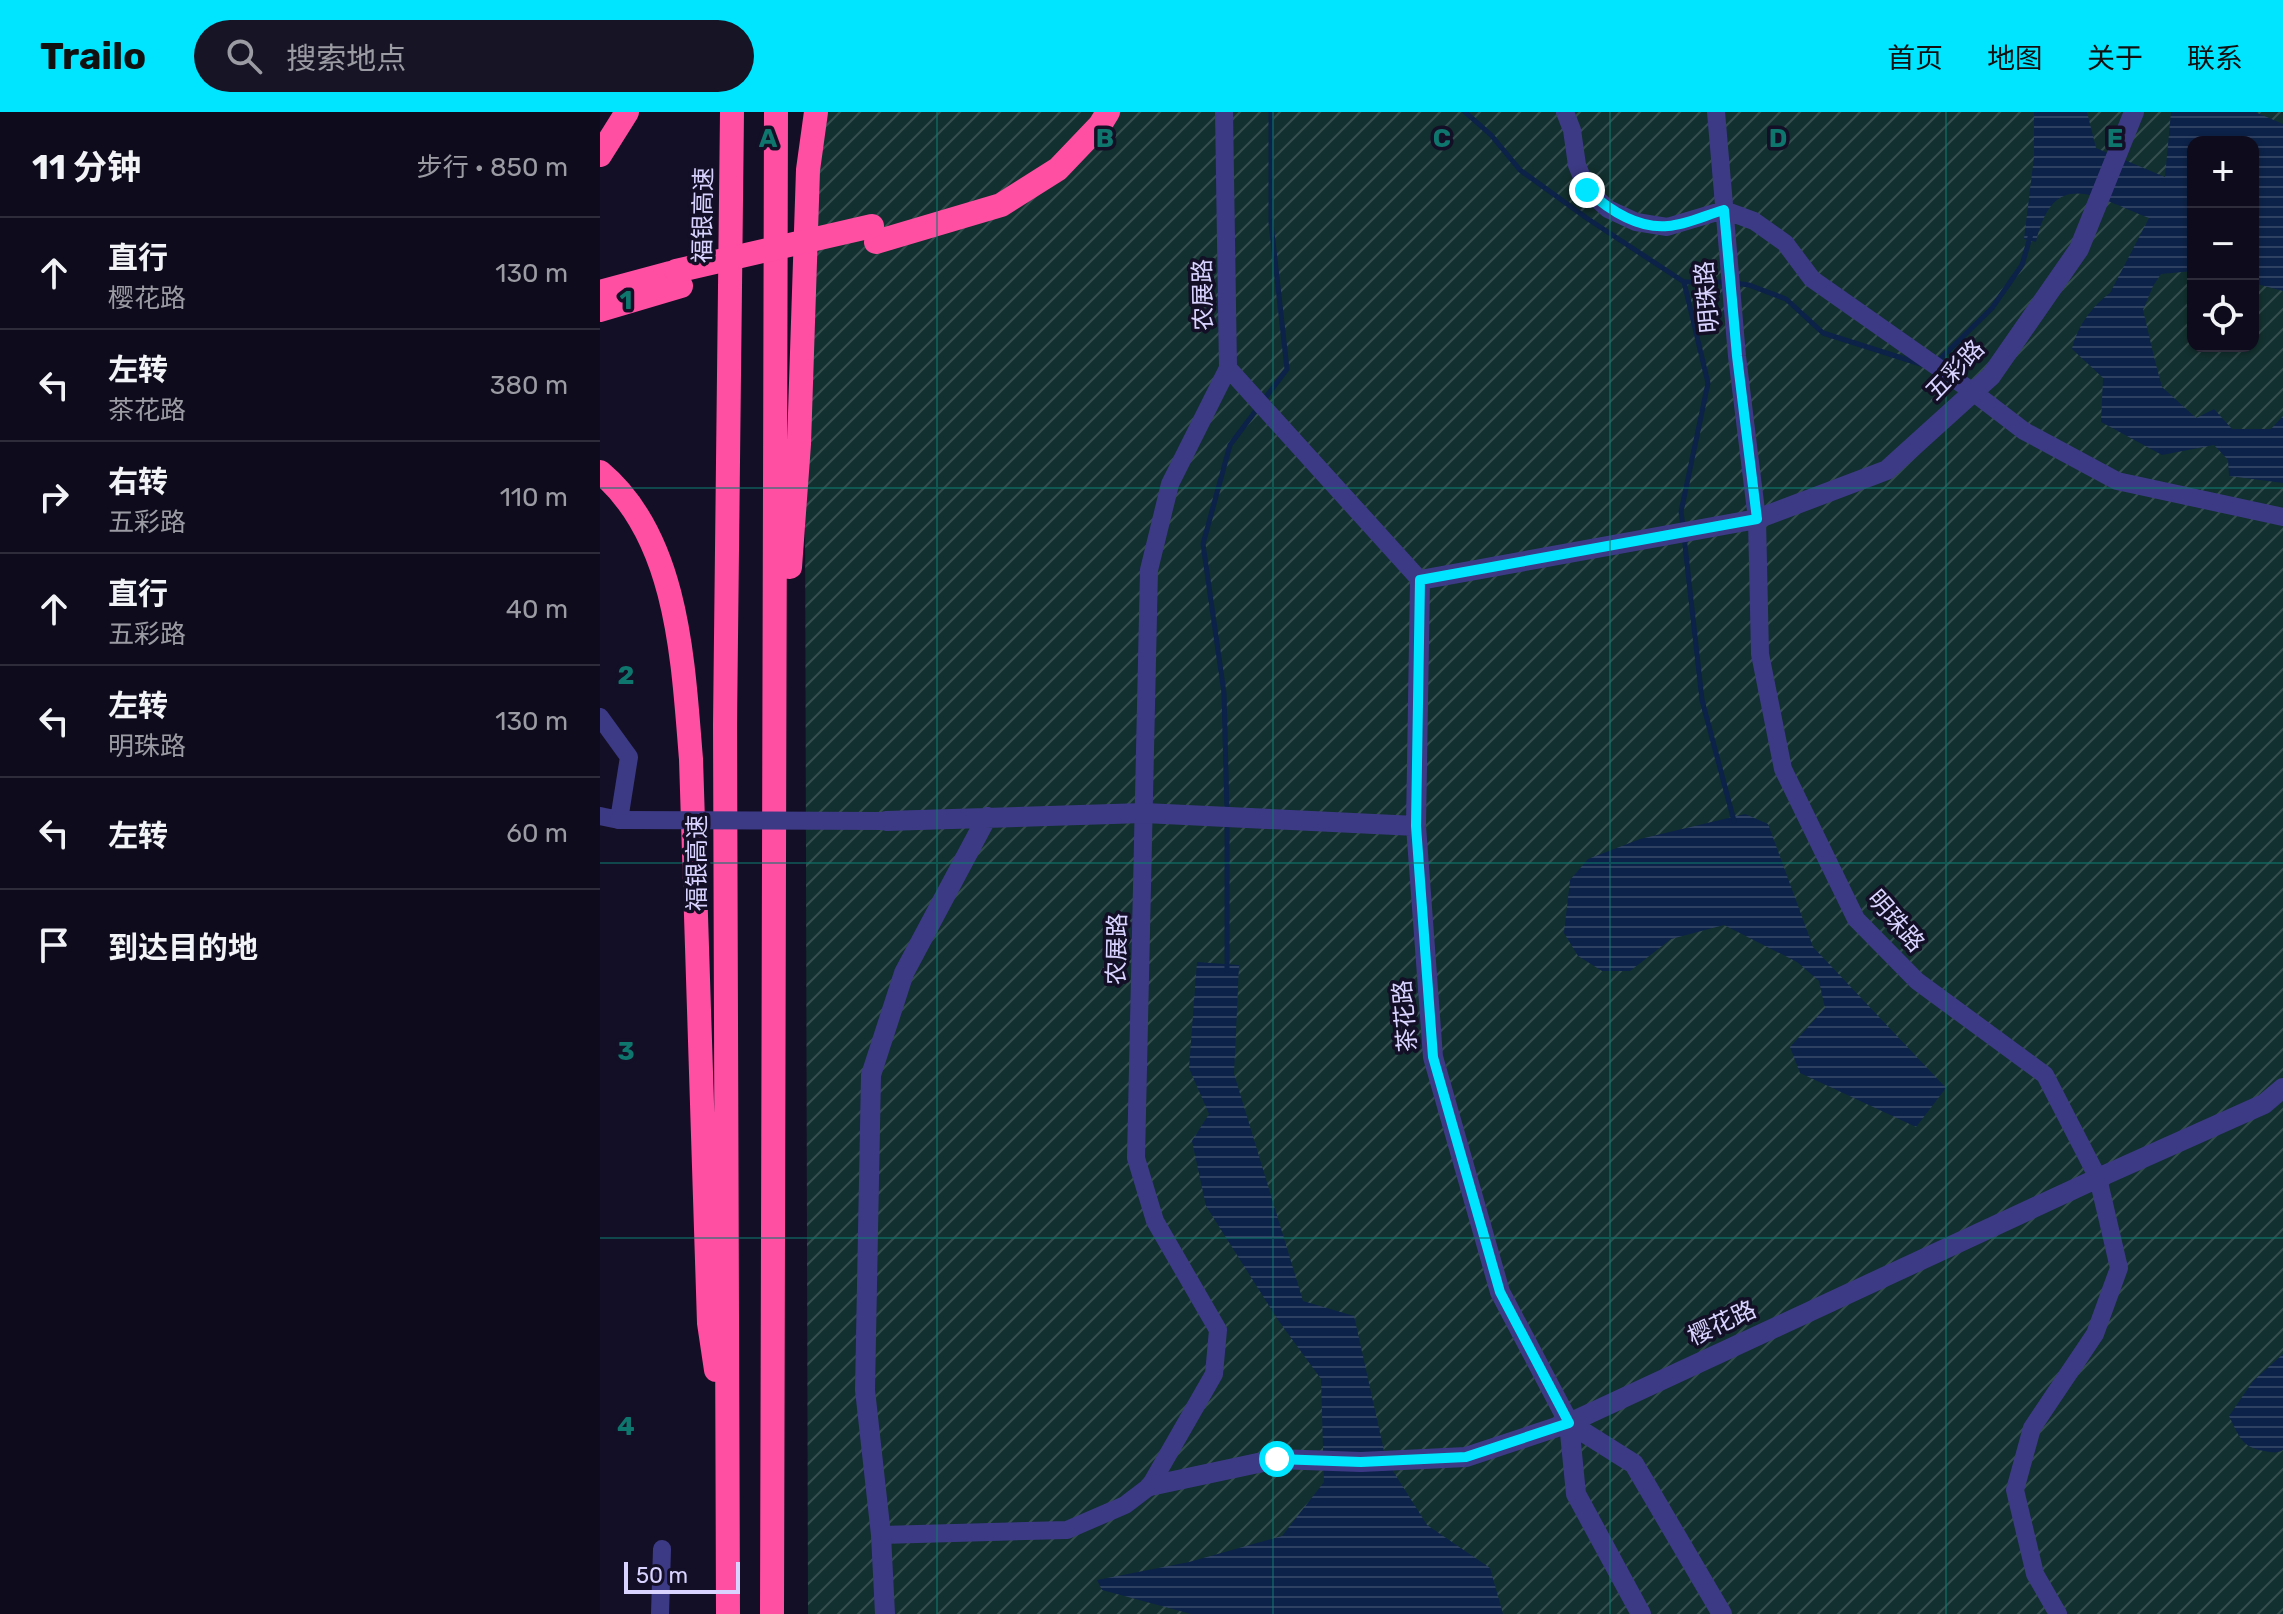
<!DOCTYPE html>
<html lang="zh">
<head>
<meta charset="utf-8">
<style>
  body { margin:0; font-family:Rubik,"Noto Sans SC",sans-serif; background:#171425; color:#f1f3f6 }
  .controls { position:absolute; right:24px; top:24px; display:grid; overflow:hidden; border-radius:16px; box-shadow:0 2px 6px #0004 }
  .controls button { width:72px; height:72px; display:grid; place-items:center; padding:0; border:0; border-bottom:2px solid #2e2b3b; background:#0e0b1c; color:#f1f3f6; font:40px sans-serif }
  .scale { position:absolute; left:24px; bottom:20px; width:116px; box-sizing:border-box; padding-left:8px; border:4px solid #d9d4ff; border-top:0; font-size:22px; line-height:28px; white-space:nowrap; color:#d9d4ff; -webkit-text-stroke:6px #130f26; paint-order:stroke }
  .stop { position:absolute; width:24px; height:24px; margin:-18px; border:6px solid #00e5ff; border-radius:50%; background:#fff }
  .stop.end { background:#00e5ff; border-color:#fff; box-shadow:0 2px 8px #0008 }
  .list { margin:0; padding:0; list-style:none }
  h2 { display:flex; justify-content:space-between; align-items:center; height:104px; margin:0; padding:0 32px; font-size:34px }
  h2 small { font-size:26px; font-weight:400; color:#9b9ba3 }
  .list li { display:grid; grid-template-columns:52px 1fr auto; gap:24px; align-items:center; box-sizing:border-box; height:112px; padding:0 32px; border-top:2px solid #2e2b3b }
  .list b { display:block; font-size:30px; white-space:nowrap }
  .list p { margin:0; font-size:26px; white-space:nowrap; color:#9b9ba3 }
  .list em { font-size:26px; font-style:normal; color:#9b9ba3 }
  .icon { flex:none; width:44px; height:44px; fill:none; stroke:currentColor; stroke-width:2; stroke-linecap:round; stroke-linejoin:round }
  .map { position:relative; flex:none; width:1683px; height:1502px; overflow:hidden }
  header { display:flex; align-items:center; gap:48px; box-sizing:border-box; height:112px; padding:0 40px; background:#00e5ff; color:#111 }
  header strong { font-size:38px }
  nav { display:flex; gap:44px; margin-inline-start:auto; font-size:28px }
  .search { width:560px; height:72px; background:#171425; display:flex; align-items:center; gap:20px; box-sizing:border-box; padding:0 28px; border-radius:44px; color:#9b9ba3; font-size:30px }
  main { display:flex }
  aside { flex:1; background:#0e0b1c }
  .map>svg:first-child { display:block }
</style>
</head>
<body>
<header>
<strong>Trailo</strong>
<div class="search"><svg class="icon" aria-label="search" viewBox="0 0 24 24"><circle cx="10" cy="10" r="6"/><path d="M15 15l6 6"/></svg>搜索地点</div>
<nav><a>首页</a><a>地图</a><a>关于</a><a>联系</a></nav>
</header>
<main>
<aside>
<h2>11 分钟<small>步行 · 850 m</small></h2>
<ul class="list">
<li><svg class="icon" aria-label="ahead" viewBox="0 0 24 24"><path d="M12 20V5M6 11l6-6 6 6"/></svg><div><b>直行</b><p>樱花路</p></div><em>130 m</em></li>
<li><svg class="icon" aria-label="left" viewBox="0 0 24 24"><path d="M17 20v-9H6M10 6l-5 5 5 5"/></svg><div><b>左转</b><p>茶花路</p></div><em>380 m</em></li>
<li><svg class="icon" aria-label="right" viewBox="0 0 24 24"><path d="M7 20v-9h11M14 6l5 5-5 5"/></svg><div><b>右转</b><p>五彩路</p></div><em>110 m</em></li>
<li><svg class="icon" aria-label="ahead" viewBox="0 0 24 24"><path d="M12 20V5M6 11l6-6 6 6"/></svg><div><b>直行</b><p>五彩路</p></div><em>40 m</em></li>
<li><svg class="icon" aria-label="left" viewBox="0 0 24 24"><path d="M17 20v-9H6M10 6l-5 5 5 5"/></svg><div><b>左转</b><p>明珠路</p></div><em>130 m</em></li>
<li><svg class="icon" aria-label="left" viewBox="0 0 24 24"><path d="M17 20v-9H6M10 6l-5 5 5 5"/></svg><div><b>左转</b></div><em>60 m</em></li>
<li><svg class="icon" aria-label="arrive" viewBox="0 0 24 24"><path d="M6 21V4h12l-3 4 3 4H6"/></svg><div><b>到达目的地</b></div></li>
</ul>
</aside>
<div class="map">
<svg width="1683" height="1502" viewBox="0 0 1683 1502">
  <defs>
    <pattern id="garden-furrows" width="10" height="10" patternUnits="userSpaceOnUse" patternTransform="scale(2)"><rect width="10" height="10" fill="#12302f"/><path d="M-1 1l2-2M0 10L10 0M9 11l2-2" fill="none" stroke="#344d4e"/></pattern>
    <pattern id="water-rules" width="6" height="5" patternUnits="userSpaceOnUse" patternTransform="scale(2)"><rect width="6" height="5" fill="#0c2248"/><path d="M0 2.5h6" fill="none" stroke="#2f4163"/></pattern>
  </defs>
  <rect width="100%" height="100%" fill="#130f26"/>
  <path fill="url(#garden-furrows)" fill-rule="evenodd" d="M 204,0 L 1683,0 L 1683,1502 L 208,1502 ZM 1593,30 L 1653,30 L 1653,234 L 1593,234 Z"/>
  <path fill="url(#water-rules)" d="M 1434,0 L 1487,0 L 1496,36 L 1565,65 L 1571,0 L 1655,0 L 1683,12 L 1683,179 L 1653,171 L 1653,30 L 1593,30 L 1593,159 L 1561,162 L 1553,174 L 1543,198 L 1555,249 L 1562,275 L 1596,306 L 1614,297 L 1632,317 L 1671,317 L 1683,304 L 1683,371 L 1629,364 L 1628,348 L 1614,333 L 1562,343 L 1501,310 L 1503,266 L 1472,237 C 1477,215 1492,194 1510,181 L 1549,106 C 1496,86 1454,53 1436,130 L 1424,127 L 1434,45 Z
    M 1145,702 L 1168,712 L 1213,835 L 1346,976 L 1316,1015 L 1200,961 L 1190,935 L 1225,896 L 1219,869 L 1197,850 L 1124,813 L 1071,827 L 1030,859 L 1002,859 L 978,844 L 964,821 L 970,768 L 988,747 L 1040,727 Z
    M 597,850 L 639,853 L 634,962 L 703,1189 L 754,1204 L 786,1348 L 827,1413 L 890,1456 L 903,1502 L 591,1502 L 502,1478 L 497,1468 L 589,1450 L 682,1424 L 724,1370 L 721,1267 L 678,1208 L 606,1094 L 592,1029 L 609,1002 L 589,956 Z
    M 1683,1242 L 1683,1338 C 1676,1342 1672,1340 1664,1339 C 1641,1335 1639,1324 1629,1304 L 1653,1269 Z"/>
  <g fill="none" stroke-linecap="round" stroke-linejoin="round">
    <path stroke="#0c2248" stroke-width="5" d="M 865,0 L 891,23 L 920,58 L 988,107 L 1084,170 L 1125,170
      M 1135,171 L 1149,173 L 1186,187 L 1223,221 L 1324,253
      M 1337,250 L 1392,196 L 1422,153 L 1431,122
      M 1083,414 L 1081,400 L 1108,271 L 1084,170
      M 1084,424 L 1102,588 L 1134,709
      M 627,702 L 624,581 L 603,432 L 630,333 L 687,257 L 671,111 L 671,0
      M 627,858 L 627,712"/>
    <path stroke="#3d3a85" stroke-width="18" d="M 965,0 L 972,18 L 977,53 L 987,78 L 1008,97 L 1036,110 L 1067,115 L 1124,98 L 1154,109 L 1185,131 L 1212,167 L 1373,280 L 1424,319 L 1517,369 L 1683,405
      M 1116,0 L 1137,244 L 1157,407 L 1160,542 L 1183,657 L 1256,807 L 1317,869 L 1445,963 L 1498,1066 L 1519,1156 L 1495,1222 L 1432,1316 L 1415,1378 L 1435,1462 L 1458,1502
      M 628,256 L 820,468
      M 0,605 L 29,645 L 19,708 L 0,704
      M 281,1423 L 467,1418 L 525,1393 L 550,1374 L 614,1262 L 618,1218 L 555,1109 L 536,1046 L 549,458 L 570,372 L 628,256 L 624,0
      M 60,1502 L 62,1437"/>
    <path stroke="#3d3a85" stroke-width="20" d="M 286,709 L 544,701 L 816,714
      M 969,1311 L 1034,1352 L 1122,1502
      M 550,1374 L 677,1347 L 761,1350 L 866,1345 L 969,1311 L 1498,1066 L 1664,992 L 1683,976
      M 285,1502 L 281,1423 L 265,1278 L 271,963 L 304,861 L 387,705
      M 1041,1502 L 976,1382 L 969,1311 L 900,1180 L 833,945 L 816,714 L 820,468 L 1157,407 L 1287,358 L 1391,264 L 1479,137 L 1534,0"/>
    <path stroke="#ff4fa3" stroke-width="24" d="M 0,43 L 27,0
      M 276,130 L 401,93 L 458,57 L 500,13 L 508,0
      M 0,180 L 70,161
      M 0,198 L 81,174
      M 0,360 C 79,426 83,552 91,647 L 109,1211 L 116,1258
      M 190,455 L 199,332 L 208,58 L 216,0
      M 128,1502 L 125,613 L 132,0
      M 172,1502 L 176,0"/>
    <path stroke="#3d3a85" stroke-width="18" d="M 19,708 L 286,709"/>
    <path stroke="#ff4fa3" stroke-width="24" d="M 76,159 L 272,114"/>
  </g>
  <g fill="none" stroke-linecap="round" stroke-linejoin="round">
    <path stroke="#00e5ff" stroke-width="10" d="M 677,1347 L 761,1350 L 866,1345 L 969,1311 L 900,1180 L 833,945 L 816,714 L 820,468 L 1157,407 L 1137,244 L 1124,98 C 1106,103 1086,113 1068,114 C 1037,117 1008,97 987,78"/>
  </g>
  <path fill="none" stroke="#0f766e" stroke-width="2" stroke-opacity="0.55" d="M 337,0 L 337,1502M 673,0 L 673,1502M 1010,0 L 1010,1502M 1346,0 L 1346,1502M 0,376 L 1683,376M 0,751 L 1683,751M 0,1126 L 1683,1126"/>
  <g text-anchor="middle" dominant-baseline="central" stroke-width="7" stroke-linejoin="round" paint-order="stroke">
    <g font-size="24" fill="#d9d4ff" stroke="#130f26">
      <text transform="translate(103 103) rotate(-89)">福银高速</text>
      <text transform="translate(603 183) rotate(-91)">农展路</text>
      <text transform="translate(1107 185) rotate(-95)">明珠路</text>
      <text transform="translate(1355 258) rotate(-46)">五彩路</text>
      <text transform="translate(97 751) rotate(-90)">福银高速</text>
      <text transform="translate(1296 809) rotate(49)">明珠路</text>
      <text transform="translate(517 837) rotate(-89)">农展路</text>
      <text transform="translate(805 904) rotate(-95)">茶花路</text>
      <text transform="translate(1122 1211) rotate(-25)">樱花路</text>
    </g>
  </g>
  <g font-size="26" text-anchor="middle" font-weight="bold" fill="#0f766e" stroke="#130f26" stroke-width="7" stroke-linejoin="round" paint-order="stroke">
    <text x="168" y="35">A</text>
    <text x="505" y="35">B</text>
    <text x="842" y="35">C</text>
    <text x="1178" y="35">D</text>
    <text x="1515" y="35">E</text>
    <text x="26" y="197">1</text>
    <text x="26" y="572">2</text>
    <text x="26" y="948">3</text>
    <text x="26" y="1323">4</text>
  </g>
</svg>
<div class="controls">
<button>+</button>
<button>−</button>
<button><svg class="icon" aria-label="locate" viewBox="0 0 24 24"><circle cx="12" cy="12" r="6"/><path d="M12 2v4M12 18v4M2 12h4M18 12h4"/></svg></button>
</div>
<div class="scale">50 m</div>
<div class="stop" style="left:677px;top:1347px"></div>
<div class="stop end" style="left:987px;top:78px"></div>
</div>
</main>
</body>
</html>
